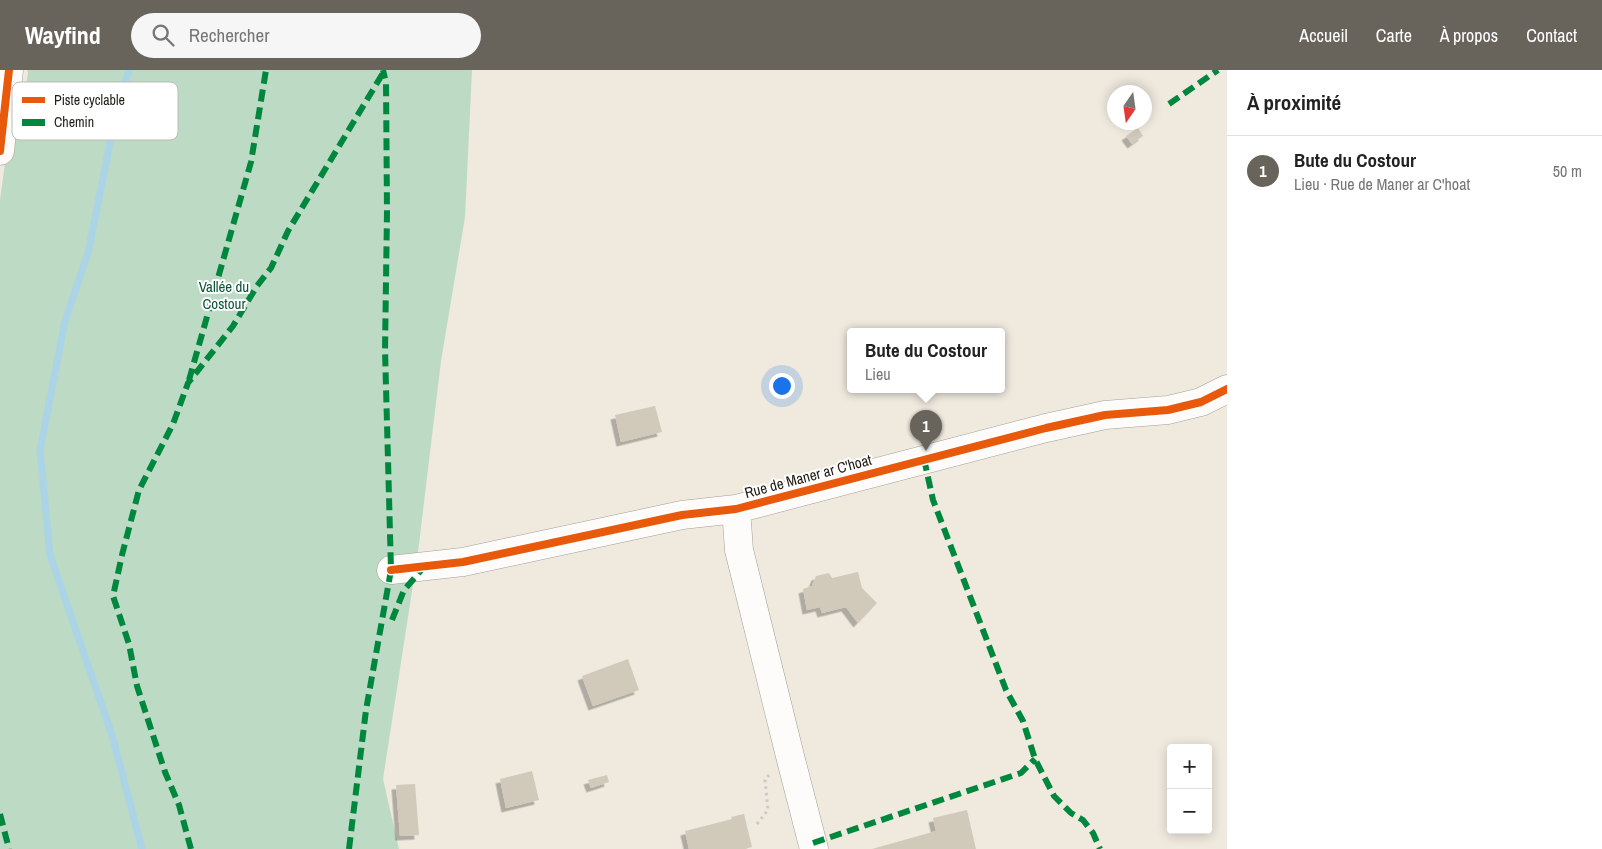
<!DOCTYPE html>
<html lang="fr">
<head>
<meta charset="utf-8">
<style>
  body { margin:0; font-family:"Archivo Narrow",sans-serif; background:#f6f6f6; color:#222 }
  .controls { position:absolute; right:15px; bottom:15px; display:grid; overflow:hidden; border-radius:5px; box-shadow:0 2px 12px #0003 }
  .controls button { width:45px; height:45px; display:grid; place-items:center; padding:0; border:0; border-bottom:1px solid #e0e0e0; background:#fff; color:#222; font:25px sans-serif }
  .compass { position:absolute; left:1107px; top:15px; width:45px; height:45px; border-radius:50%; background:#fff; box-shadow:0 2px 12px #0003; rotate:193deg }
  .you { position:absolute; left:781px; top:315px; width:18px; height:18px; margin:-12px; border:4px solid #fff; border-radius:50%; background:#1a73e8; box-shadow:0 0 0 8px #1a73e833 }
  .badge { display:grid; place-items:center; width:32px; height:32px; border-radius:50%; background:#69645b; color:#fff; font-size:16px; font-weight:700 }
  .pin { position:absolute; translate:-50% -41px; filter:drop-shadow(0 1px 2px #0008) }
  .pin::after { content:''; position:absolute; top:26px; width:18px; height:15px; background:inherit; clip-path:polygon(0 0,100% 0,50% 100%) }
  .popup { position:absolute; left:847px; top:258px; width:158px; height:65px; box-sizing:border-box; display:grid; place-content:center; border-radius:5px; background:#fff; filter:drop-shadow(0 1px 4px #0005); font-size:16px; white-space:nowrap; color:#767676 }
  .popup b { font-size:19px; color:#222 }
  .popup::after { content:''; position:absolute; left:50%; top:100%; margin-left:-10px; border:10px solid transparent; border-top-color:#fff }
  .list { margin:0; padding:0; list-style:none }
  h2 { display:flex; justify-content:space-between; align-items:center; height:65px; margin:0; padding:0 20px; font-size:21px }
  h2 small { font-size:16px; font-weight:400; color:#767676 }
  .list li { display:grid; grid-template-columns:32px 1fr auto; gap:15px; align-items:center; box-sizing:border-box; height:70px; padding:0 20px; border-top:1px solid #e0e0e0 }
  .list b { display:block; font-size:19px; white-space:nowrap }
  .list p { margin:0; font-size:16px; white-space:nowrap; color:#767676 }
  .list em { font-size:16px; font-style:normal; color:#767676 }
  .icon { flex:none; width:28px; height:28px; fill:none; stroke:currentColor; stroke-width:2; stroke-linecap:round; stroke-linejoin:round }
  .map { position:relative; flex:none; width:1227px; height:779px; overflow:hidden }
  header { display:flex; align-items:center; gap:30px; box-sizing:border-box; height:70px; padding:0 25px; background:#69645b; color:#fff }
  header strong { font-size:24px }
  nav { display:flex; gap:28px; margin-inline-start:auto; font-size:18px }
  .search { width:350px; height:45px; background:#f6f6f6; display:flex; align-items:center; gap:12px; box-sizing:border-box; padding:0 18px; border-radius:28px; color:#767676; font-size:19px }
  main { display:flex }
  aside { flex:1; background:#fff }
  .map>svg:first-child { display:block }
</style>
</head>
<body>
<header>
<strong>Wayfind</strong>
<div class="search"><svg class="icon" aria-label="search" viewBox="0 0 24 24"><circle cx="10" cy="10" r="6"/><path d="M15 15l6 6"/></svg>Rechercher</div>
<nav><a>Accueil</a><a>Carte</a><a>À propos</a><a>Contact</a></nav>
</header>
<main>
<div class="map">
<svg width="1227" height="779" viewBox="0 0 1227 779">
  <defs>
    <filter id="shadow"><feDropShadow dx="-4.5" dy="4.5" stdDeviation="0" flood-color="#0004"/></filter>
  </defs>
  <rect width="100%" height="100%" fill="#efe9de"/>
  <path fill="#bcdac4" d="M 27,0 L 472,0 L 465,147 L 441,291 L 418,482 L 383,709 L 399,779 L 0,779 L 0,130 L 10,57 L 20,56 L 28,3 Z"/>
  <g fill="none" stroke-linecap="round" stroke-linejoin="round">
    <path stroke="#abd4e7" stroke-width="7" d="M 129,0 L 116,43 L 88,183 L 65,251 L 40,380 L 50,485 L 112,665 L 142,779"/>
  </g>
  <path fill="#d1caba" filter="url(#shadow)" d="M 1138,58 L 1143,66 L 1132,74 L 1126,66 Z
    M 655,336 L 662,362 L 621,372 L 615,345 Z
    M 858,502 L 862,518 L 877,533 L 858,553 L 846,537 L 822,543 L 820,537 L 807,540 L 803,519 L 812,516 L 816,506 L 829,503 L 832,508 Z
    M 628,589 L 639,620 L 593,636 L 582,606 Z
    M 532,701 L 539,730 L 506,738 L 500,709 Z
    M 607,705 L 609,712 L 591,718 L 588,710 Z
    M 415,714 L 419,765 L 400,766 L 396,715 Z
    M 967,740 L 976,779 L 872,779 L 936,761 L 933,748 Z
    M 744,744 L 752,777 L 744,779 L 689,779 L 685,761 L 732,749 L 731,747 Z"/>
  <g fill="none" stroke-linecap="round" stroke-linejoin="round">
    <defs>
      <path id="minor" d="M 0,81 L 9,0
        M 736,439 L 739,480 L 791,690 L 814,779
        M 391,500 L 463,492 L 682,445 L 736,439 L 1046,358 L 1105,345 L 1168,340 L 1201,332 L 1227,319"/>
    </defs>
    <use href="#minor" stroke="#a49f96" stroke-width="29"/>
    <path stroke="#cbc9c5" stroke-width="3" stroke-dasharray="2.5 4" stroke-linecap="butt" d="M 757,754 L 768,740 L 765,710 L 769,705"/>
    <use href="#minor" stroke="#fdfcfa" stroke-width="28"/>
    <path stroke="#00873e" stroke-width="6" stroke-dasharray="12 6" stroke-linecap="butt" d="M 1169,34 L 1218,0
      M 189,310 L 251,92 L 266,0
      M 924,389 L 933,430 L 1006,620 L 1023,651 L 1035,689 L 1054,726 L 1071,743 L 1083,750 L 1093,763 L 1100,779
      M 392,550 L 404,520 L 424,497
      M 0,744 L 9,779
      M 813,773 L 1021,703 L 1035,689
      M 191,779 L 179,735 L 165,702 L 137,616 L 129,574 L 113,526 L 122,485 L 139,420 L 173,354 L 188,313 L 233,256 L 257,216 L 271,198 L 288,161 L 383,3
      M 349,779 L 366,640 L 391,500 L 385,280 L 387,142 L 386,13 L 383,0"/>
    <defs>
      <path id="cycleway" d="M 0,81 L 9,0
        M 391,500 L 463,492 L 682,445 L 736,439 L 1046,358 L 1105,345 L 1168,340 L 1201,332 L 1227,319"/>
    </defs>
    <use href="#cycleway" stroke="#fff" stroke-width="11"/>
    <use href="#cycleway" stroke="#e8590c" stroke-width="8"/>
  </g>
  <g text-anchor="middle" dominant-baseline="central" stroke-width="4" stroke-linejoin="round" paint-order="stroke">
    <g font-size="15" fill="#095538" stroke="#fff">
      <text x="224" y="216">Vallée du<tspan x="224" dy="17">Costour</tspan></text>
    </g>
    <g font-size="15" fill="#211d15" stroke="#fff">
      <text transform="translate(808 406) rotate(-15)">Rue de Maner ar C'hoat</text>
    </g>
  </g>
  <rect x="12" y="12" width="166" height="58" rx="8" fill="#fff" stroke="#bcbbb9" stroke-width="1"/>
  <rect x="22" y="27" width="23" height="6" fill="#e8590c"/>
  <rect x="22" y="49" width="23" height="7" fill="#00873e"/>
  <g font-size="14" fill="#211d15">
    <text x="54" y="35">Piste cyclable</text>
    <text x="54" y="57">Chemin</text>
  </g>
</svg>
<div class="controls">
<button>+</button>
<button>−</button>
</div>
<svg class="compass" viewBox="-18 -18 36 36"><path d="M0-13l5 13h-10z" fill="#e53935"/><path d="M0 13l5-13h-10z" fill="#767676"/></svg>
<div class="you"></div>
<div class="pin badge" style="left:926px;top:381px">1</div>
<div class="popup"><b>Bute du Costour</b>Lieu</div>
</div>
<aside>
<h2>À proximité<small></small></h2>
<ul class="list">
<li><span class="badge">1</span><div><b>Bute du Costour</b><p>Lieu · Rue de Maner ar C'hoat</p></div><em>50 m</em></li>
</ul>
</aside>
</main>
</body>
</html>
